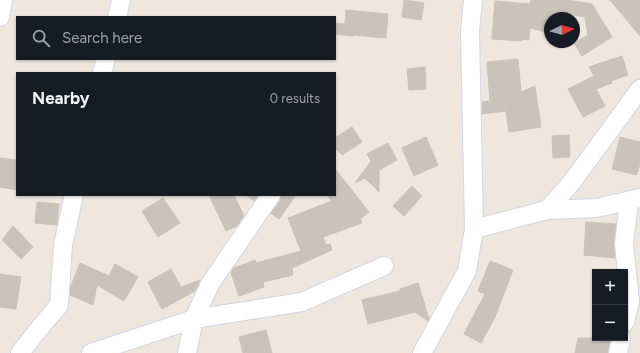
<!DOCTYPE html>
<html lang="en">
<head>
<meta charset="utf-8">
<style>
  body { margin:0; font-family:Figtree,sans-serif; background:#242831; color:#f1f3f6 }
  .controls { position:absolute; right:12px; bottom:12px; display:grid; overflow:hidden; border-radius:0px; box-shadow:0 1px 3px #0004 }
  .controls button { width:36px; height:36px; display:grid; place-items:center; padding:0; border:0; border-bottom:1px solid #363941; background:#171b24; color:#f1f3f6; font:20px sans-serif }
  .compass { position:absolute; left:544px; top:12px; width:36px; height:36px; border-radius:50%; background:#171b24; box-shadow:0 1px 3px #0004; rotate:85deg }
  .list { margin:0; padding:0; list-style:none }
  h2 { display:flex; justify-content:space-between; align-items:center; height:52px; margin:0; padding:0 16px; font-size:17px }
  h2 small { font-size:13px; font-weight:400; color:#9ea1a6 }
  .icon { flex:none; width:22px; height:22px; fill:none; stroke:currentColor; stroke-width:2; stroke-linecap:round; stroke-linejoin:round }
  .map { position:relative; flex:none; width:640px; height:353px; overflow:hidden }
  .search { position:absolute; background:#171b24; box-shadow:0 1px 3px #0004; left:16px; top:16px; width:320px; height:44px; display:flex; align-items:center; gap:10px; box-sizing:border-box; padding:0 14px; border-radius:0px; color:#9ea1a6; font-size:15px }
  .panel { position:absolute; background:#171b24; box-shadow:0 1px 3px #0004; left:16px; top:72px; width:320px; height:124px; border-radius:0px }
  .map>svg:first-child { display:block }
</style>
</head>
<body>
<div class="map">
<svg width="640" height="353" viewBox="0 0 640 353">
  <rect width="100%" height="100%" fill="#efe6dd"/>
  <path fill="#cac3bc" stroke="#cbc2b6" d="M 404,0 L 424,3 L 421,20 L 402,17 Z
    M 531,0 L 567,0 L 592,4 L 612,37 L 582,56 L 574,43 L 588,35 L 585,17 L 555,12 L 554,11 L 553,18 L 550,18 L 550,33 L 530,28 L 529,40 L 523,39 L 522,41 L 492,39 L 495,1 L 530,4 Z
    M 610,0 L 640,0 L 640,36 Z
    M 346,10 L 388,14 L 386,38 L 354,35 L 354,36 L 335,34 L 335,23 L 345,24 Z
    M 622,56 L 628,75 L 611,81 L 612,83 L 596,89 L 605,106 L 583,117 L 568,89 L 594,76 L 589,67 Z
    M 518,59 L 521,92 L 535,86 L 541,127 L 509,132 L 506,111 L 482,114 L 482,102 L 490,101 L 487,62 Z
    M 425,67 L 426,89 L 409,90 L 407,69 Z
    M 352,127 L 362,142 L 342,155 L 335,148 L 335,138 Z
    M 569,135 L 570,157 L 553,158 L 552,136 Z
    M 426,137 L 438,165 L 414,176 L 402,148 Z
    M 620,137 L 640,142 L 640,163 L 637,175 L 612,169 Z
    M 388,143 L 397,160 L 379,170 L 379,192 L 365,178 L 355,183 L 371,161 L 367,154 Z
    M 0,158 L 17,160 L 17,190 L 0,187 Z
    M 335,169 L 369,212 L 360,219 L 362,223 L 323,237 L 326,245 L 330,244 L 332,250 L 292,268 L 293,275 L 263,282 L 264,287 L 239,296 L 231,273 L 234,268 L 255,260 L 256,263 L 301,251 L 288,218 L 332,201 L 327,195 L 335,195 Z
    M 412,186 L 422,196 L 404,216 L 393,206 Z
    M 209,195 L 234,195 L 244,216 L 237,226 L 226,231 Z
    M 246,195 L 258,195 L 254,201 Z
    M 281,195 L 296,195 L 279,219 L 271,213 L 280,201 Z
    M 163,198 L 180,223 L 158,237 L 142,211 Z
    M 37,202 L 59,204 L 57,225 L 35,223 Z
    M 586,222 L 616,224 L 614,243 L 615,258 L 584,255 Z
    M 13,226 L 19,232 L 33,247 L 21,259 L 2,240 Z
    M 490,261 L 513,270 L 495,317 L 481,343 L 464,334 L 485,294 L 478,291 Z
    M 80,263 L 109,276 L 115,264 L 138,277 L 124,301 L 97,285 L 93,305 L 70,295 L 71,286 Z
    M 171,269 L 181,287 L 200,280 L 195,291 L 162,309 L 148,282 Z
    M 0,274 L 21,277 L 16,309 L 0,307 Z
    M 418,283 L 429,319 L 428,321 L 415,312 L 368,324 L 362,300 L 400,291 L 400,289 Z
    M 266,330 L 272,353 L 243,353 L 239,337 Z
    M 578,338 L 610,338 L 608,353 L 575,353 Z"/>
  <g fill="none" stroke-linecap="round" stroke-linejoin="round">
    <defs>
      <path id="minor" d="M 0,17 L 3,0
        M 117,17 L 121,0
        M 102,73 L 106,59
        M 547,210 L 572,182 L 640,89
        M 474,229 L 547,210 L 596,208 L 640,198
        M 625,322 L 630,301 L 624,244 L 629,201
        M 20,353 L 38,330 L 59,305 L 63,245 L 74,195
        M 91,353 L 194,319 L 302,302 L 384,266
        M 187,353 L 194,319 L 210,284 L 271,195
        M 422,353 L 467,271 L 474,229 L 470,31 L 473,0
        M 618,353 L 621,338"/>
    </defs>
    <use href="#minor" stroke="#d2d7e6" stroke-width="20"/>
    <use href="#minor" stroke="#fff" stroke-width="18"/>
  </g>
</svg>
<div class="controls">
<button>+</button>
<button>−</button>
</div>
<svg class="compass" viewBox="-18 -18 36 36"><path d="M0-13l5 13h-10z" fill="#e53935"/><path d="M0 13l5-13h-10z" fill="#9ea1a6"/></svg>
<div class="search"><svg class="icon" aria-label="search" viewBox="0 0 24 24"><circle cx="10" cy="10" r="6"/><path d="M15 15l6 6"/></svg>Search here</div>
<section class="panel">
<h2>Nearby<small>0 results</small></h2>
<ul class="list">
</ul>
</section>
</div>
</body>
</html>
